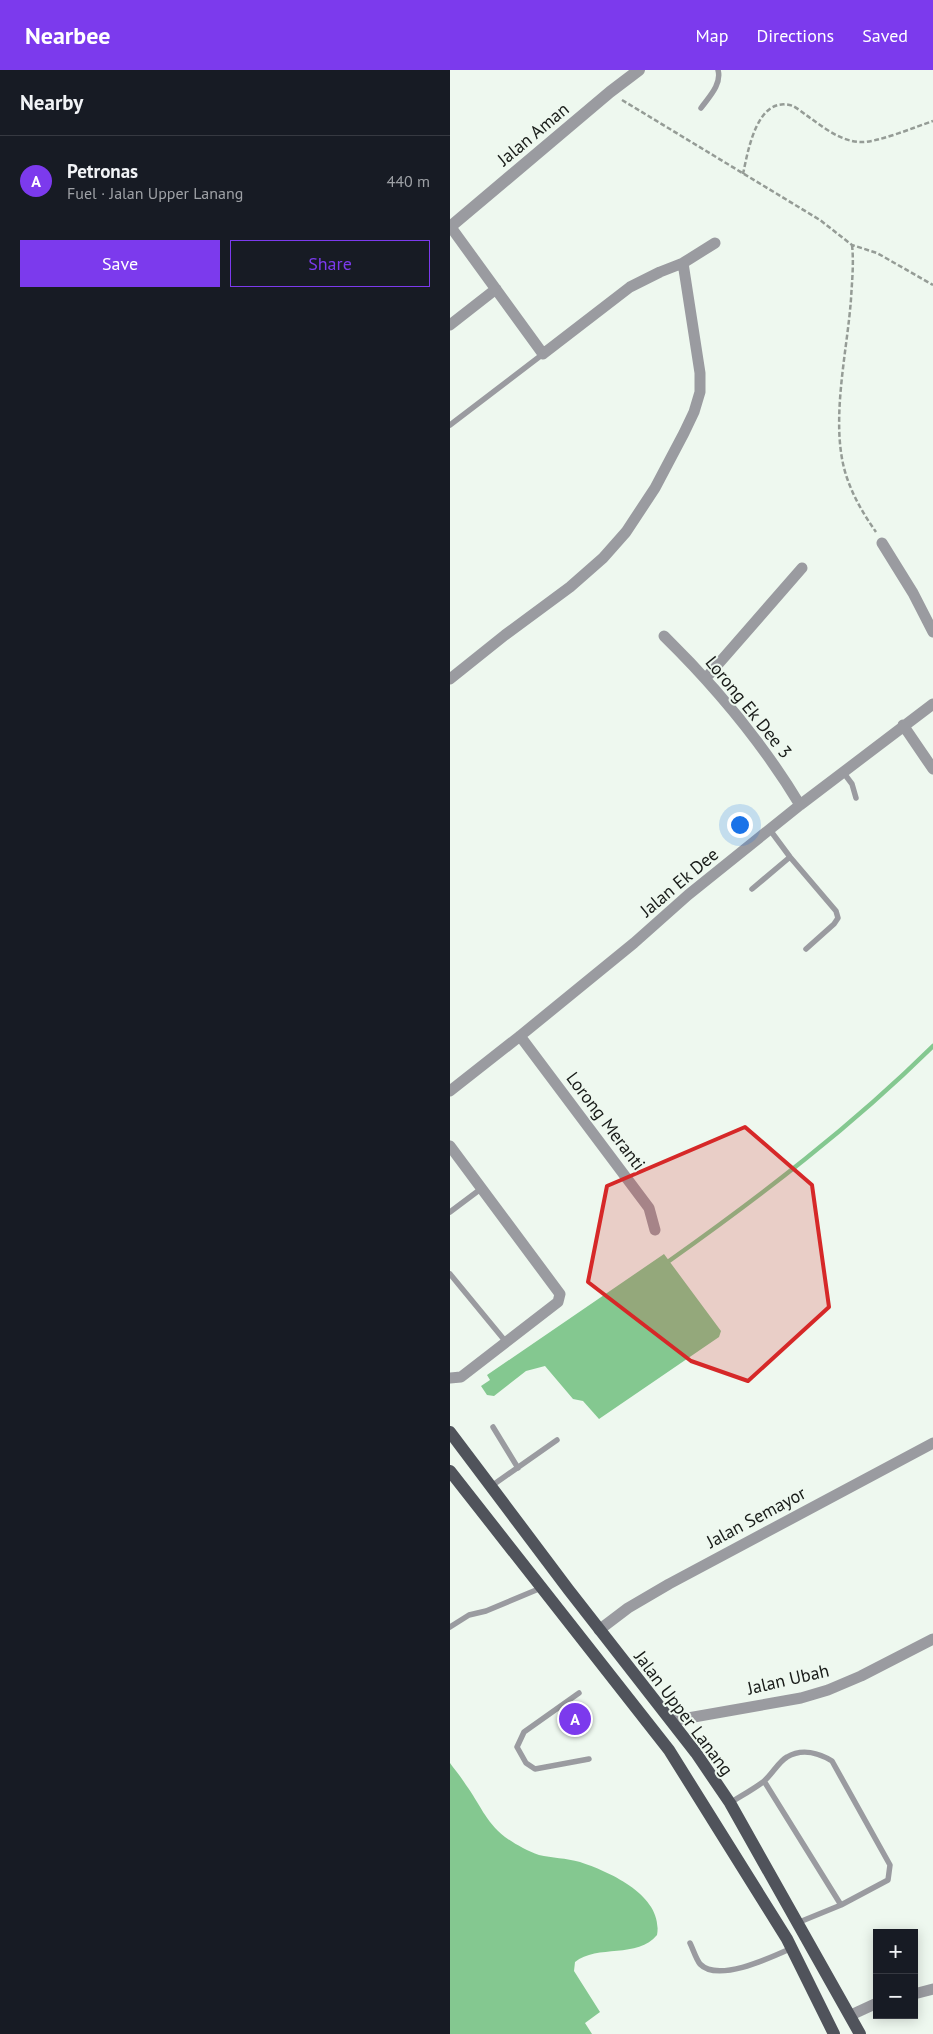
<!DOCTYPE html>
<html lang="en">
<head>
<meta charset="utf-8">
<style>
  body { margin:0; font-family:"PT Sans",sans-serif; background:#20242c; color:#f1f3f6 }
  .controls { position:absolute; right:15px; bottom:15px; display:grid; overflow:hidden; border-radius:0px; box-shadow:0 2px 12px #0003 }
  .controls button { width:45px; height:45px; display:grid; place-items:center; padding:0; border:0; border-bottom:1px solid #363941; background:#171b24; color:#f1f3f6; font:25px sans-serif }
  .you { position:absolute; left:289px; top:754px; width:18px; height:18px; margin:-12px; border:4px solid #fff; border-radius:50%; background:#1a73e8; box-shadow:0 0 0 8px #1a73e833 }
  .badge { display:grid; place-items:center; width:32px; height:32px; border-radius:50%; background:#7c3aed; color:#fff; font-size:16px; font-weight:700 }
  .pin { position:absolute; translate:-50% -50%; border:2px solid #fff; box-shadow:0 1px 5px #0006 }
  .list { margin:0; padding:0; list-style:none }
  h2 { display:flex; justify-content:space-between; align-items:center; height:65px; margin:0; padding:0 20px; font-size:21px }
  h2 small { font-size:16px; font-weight:400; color:#9ea1a6 }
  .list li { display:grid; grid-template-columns:32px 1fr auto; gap:15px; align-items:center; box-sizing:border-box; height:90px; padding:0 20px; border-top:1px solid #363941 }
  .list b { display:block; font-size:19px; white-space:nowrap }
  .list p { margin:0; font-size:16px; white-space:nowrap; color:#9ea1a6 }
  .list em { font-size:16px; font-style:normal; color:#9ea1a6 }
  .actions { display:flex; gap:10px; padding:15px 20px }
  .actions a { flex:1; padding:11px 0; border:1px solid #7c3aed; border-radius:0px; text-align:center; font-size:18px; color:#7c3aed }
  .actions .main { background:#7c3aed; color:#fff }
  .map { position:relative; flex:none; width:483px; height:1964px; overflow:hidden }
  header { display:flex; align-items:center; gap:30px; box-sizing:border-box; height:70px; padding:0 25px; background:#7c3aed; color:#fff }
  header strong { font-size:24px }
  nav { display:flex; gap:28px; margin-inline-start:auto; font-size:18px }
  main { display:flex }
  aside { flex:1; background:#171b24 }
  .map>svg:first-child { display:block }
</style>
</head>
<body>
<header>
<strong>Nearbee</strong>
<nav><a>Map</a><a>Directions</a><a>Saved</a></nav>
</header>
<main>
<aside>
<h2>Nearby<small></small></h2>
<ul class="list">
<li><span class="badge">A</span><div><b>Petronas</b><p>Fuel · Jalan Upper Lanang</p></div><em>440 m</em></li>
</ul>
<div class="actions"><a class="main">Save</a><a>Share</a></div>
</aside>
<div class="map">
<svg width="483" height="1964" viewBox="0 0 483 1964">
  <rect width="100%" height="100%" fill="#eef8ef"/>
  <path fill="#84c890" d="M 214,1184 L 271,1261 L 269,1267 L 149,1349 L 133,1331 L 123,1329 L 95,1296 L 76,1301 L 44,1326 L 37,1325 L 31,1316 L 40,1310 L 37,1305 Z
    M 0,1693 C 5,1700 11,1707 16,1715 C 30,1734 35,1751 55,1767 C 65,1774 77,1781 89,1785 C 102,1788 116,1788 130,1792 C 160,1802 214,1826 207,1865 C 188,1889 147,1874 125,1892 L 124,1901 L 150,1942 L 135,1953 L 142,1964 L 0,1964 Z"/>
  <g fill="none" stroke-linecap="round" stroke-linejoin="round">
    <path stroke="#84c890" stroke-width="4.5" d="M 219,1191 C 312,1125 402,1056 483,976"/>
    <path stroke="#959c96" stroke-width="2.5" stroke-dasharray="5 2.5" stroke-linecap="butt" d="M 172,30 L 370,150 L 402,175 L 427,183 L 483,215
      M 293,104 C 298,81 307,24 343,36 C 347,38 352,42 356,45 C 372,56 389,71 410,72 C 427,73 465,57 483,51
      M 402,175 C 404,193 402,211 401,229 C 397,284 379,356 397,408 C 404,428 414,445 426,462"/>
    <path stroke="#9a9ba0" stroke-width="5.5" d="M 251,38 C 259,27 272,14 268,0
      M 0,355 L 93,284
      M 393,702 L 402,714 L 406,728
      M 320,760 L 340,787 L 386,841 L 388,848 L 384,854 L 356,879
      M 302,819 L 340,787
      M 0,1142 L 32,1118
      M 0,1204 L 56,1272
      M 43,1357 L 68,1398
      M 40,1417 L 107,1370
      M 0,1557 L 19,1545 L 36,1541 L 91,1518
      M 129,1623 L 74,1662 L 67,1677 L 76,1693 L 85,1699 L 139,1689
      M 314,1711 L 391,1835
      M 280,1733 C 291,1726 302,1720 313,1712 C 322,1705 328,1692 337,1687 C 352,1678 369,1683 382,1691 L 440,1795 L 438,1810 L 391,1835 L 347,1853
      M 240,1873 C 243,1879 246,1889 250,1894 C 268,1913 322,1887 342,1878"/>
    <path stroke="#9a9ba0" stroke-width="11" d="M 0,156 L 93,284 L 180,217 L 210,202 L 233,193 L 265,173
      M 0,255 L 46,219
      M 432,473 L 463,523 L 483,562
      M 214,566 C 266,617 312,672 350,735
      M 256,608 L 352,498
      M 0,609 L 55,565 L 120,517 L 153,488 L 176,462 L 205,418 L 234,363 L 244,342 L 250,322 L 250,303 L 233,193
      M 453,655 L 483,699
      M 70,966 L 199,1138 L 205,1160
      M 0,1021 L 70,966 L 184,873 L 238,825 L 350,735 L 483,634
      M 0,1076 L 110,1224 L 108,1232 L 11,1307 L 0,1308
      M 149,1560 L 178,1538 L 219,1514 L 483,1373
      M 221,1651 L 351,1628 L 378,1620 L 411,1606 L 483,1569
      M 464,1924 L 483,1919
      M 401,1945 L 427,1933"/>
    <path stroke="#9a9ba0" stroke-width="12" d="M 0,157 L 160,22 L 189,0"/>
    <path stroke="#50535b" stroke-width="12" d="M 0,1362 L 118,1519 L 246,1683 L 280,1733 L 410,1964
      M 0,1401 L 219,1680 L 337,1869 L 384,1964"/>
  </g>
  <path fill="#d62828" fill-opacity="0.2" stroke="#d62828" stroke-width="4" stroke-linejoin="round" d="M 295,1057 L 362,1115 L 379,1237 L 298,1311 L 241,1291 L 138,1212 L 157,1116 Z"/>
  <g text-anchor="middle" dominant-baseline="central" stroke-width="4" stroke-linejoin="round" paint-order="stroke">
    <g font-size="18" fill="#181b18" stroke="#eef8ef">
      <text transform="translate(83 64) rotate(-40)">Jalan Aman</text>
      <text transform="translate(299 637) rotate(51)">Lorong Ek Dee 3</text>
      <text transform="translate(229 812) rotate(-40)">Jalan Ek Dee</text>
      <text transform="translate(156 1051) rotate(53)">Lorong Meranti</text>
      <text transform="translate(306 1447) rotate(-28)">Jalan Semayor</text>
      <text transform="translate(338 1609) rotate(-13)">Jalan Ubah</text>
      <text transform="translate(234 1643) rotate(53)">Jalan Upper Lanang</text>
    </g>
  </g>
</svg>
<div class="controls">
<button>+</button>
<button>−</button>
</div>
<div class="you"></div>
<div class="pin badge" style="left:125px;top:1649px">A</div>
</div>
</main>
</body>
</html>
